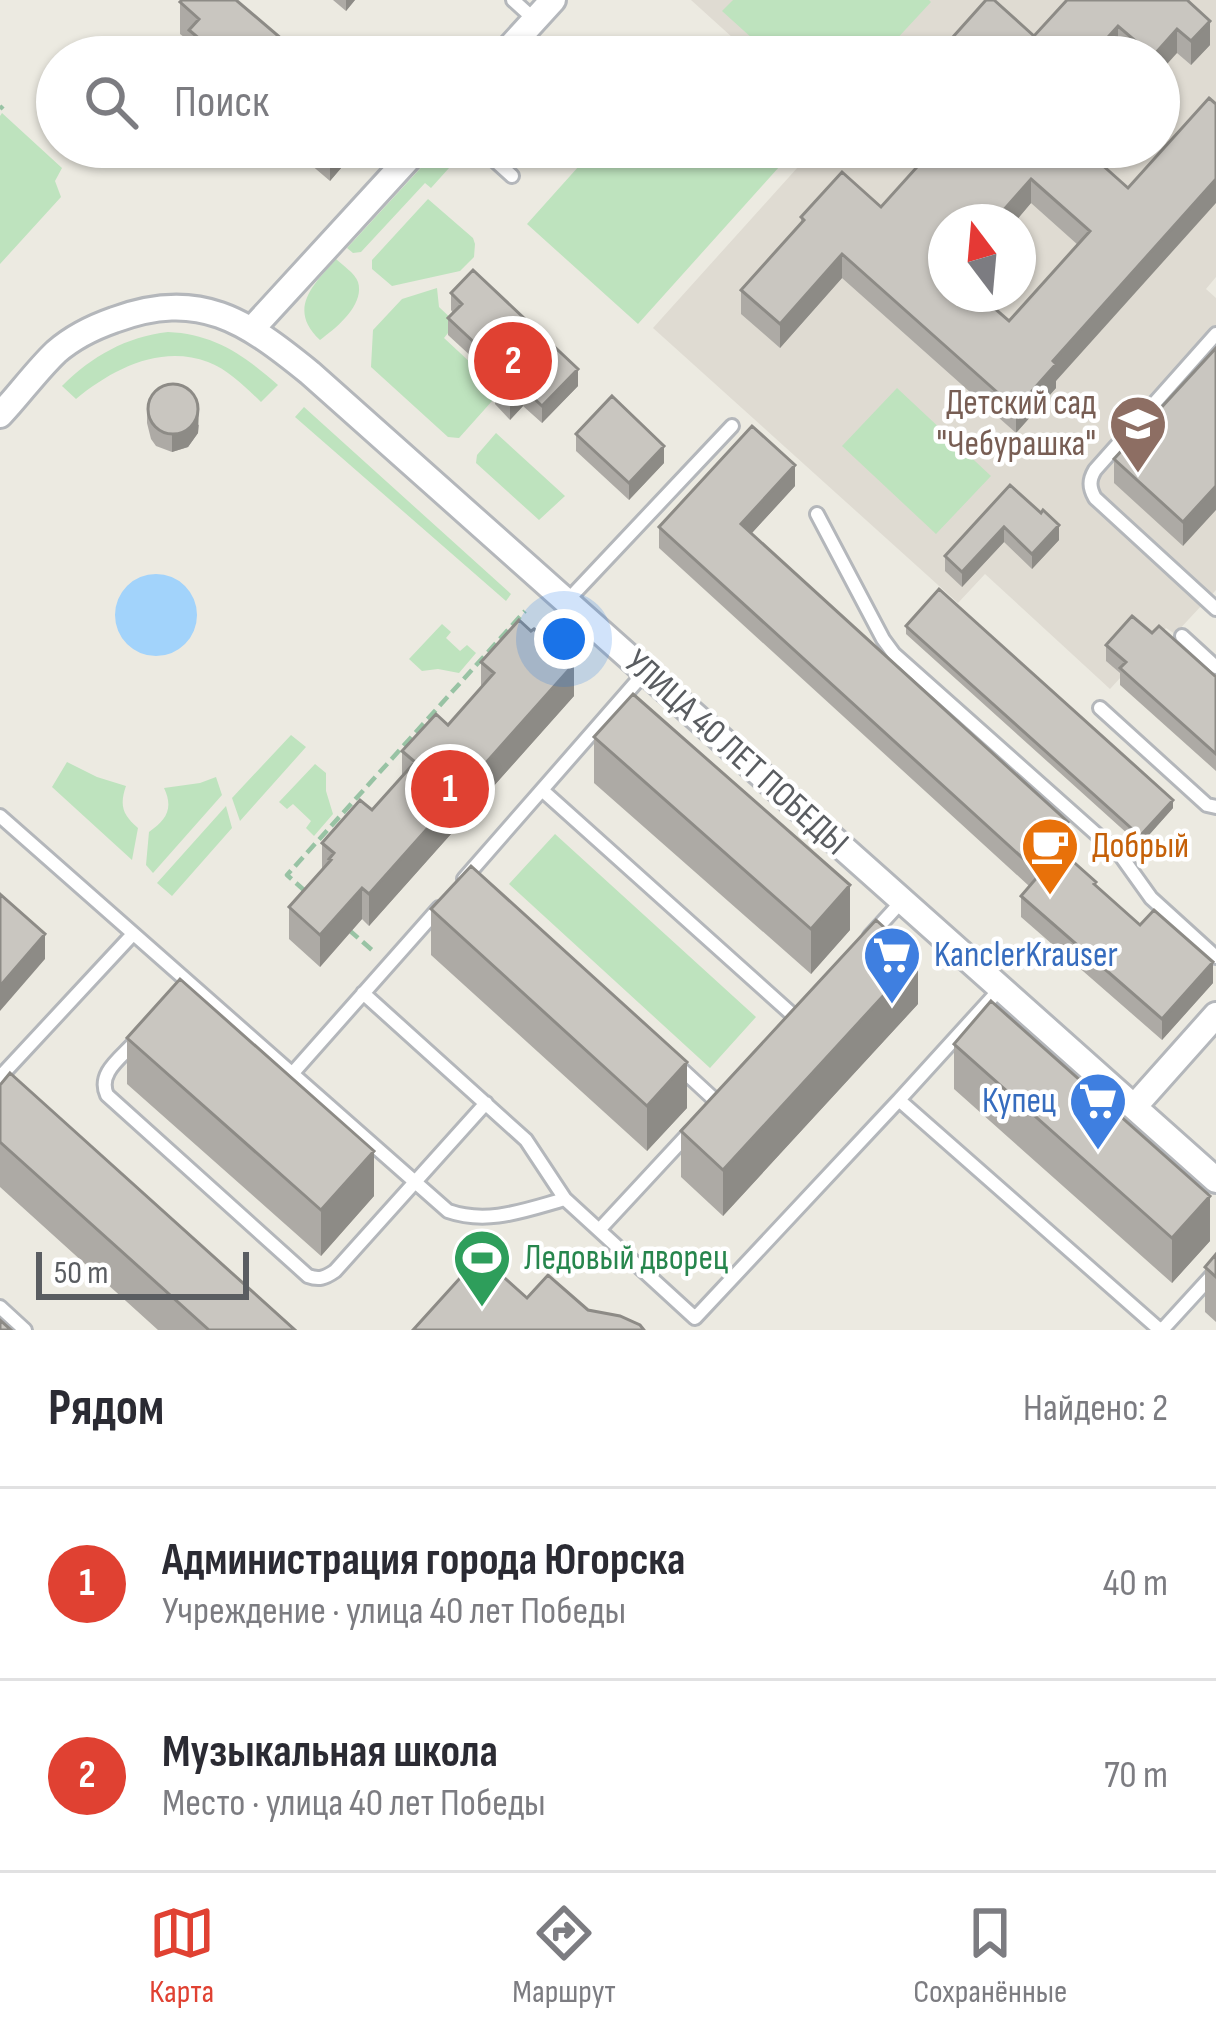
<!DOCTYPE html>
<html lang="ru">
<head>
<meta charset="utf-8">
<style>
  body { margin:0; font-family:"Sofia Sans Condensed",sans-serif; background:#f2f2f3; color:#2b2b33 }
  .compass { position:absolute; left:928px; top:204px; width:108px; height:108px; border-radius:50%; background:#fff; box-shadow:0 3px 9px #0004; rotate:344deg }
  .scale { position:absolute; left:36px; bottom:30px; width:213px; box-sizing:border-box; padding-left:12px; border:6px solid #5a5d61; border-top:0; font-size:33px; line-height:42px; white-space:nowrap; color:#5a5d61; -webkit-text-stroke:9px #fff; paint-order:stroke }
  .you { position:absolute; left:564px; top:639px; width:42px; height:42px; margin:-30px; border:9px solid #fff; border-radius:50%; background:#1a73e8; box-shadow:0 0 0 18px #1a73e833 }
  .badge { display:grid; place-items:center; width:78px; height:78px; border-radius:50%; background:#e04132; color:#fff; font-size:39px; font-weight:700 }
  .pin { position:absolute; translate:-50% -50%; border:6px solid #fff; box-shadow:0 3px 12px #0006 }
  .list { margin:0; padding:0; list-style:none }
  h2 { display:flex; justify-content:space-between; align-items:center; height:156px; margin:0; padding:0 48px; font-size:51px }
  h2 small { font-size:39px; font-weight:400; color:#7c7c81 }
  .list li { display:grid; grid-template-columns:78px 1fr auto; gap:36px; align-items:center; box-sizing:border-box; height:192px; padding:0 48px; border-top:3px solid #e1e1e2 }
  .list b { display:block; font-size:45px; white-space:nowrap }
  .list p { margin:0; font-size:39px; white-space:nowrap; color:#7c7c81 }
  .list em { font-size:39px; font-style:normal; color:#7c7c81 }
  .icon { flex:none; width:66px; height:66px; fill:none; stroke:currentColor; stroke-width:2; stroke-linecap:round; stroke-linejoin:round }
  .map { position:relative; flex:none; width:1216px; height:1330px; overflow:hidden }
  .search { position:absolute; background:#fff; box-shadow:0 3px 9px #0004; left:36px; right:36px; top:36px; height:132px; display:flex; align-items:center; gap:30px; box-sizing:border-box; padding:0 42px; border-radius:66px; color:#7c7c81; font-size:45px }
  .sheet { height:540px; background:#fff }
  nav { display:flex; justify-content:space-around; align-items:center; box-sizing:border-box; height:168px; border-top:3px solid #e1e1e2; background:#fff; font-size:33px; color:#7c7c81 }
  nav a { display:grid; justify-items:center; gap:6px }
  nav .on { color:#e04132 }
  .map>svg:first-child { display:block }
</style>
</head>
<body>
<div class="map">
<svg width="1216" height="1330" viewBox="0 0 1216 1330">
  <rect width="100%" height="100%" fill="#eceae1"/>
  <path fill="#dfdbd2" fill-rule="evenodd" d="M 691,0 L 1216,0 L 1216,277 L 1206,289 L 1216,298 L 1216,590 L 1175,634 L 1166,628 L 1110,689 L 985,574 L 958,603 L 653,328 L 816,147 L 1159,147 L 1159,57 L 754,57 ZM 946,222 L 1018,222 L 1018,294 L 946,294 Z"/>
  <path fill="#bee3be" d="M 733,0 L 929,0 L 931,2 L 880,57 L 773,57 L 722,11 Z
    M 2,113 L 62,168 L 55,181 L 61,197 L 0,264 L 0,116 Z
    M 440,147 L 457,147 L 460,152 L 458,158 L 431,188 L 425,183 L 361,252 L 353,253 L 347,248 Z
    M 596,147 L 797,147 L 638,324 L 527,224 Z
    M 428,199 L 473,238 L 475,244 L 474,257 L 460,271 L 392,286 L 372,269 L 372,260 Z
    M 336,259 C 342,265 355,273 358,282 C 365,305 336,328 320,340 C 287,309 313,285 336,259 Z
    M 437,288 L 439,307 L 456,323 L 444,338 L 501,391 L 459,438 L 448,437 L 371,367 L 373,330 L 402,299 Z
    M 168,332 C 214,334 244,355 278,385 L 261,402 C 245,387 229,370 208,362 C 161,344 112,369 76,399 L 62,386 C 92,356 126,337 168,332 Z
    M 897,388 L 991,476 L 936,534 L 842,446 Z
    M 304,407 L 511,594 L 506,601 L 295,417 Z
    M 496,433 L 565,496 L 539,520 L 476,463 L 477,455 Z
    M 442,624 L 451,632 L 446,638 L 460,651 L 467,645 L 476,653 L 459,673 L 438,669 L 422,671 L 409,659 Z
    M 291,735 L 306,747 L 240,821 L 232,798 Z
    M 67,762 L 97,777 L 126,786 C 119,806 123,815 138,828 L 132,860 L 52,787 Z
    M 315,764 L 326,773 L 326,791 L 333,814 L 314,836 L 306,828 L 311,821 L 293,804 L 287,809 L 279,802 Z
    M 216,777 L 222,795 L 153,873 L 146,865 L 149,832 C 166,820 174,809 164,788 L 200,783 Z
    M 226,806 L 232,828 L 172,896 L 157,883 Z
    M 555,834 L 756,1017 L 710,1068 L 509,884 Z"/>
  <path fill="#a2d3fb" d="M115 615a41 41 0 1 1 82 0a41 41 0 1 1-82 0Z"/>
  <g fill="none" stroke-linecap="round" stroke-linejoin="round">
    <defs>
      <path id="service" d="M 513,0 L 535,20
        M 480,147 L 512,176
        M 1216,334 L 1095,470 C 1089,480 1089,487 1095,498 L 1216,609
        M 817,514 L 883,639 L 894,654 L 1121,856 L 1151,898 L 1216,957
        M 567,601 L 732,426
        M 1182,636 L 1216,667
        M 1100,708 L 1207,805 L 1216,807
        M 542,790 L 795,1017
        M 0,816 L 448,1211 C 488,1225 525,1210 565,1199 L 695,1318 L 899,1100
        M 464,879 L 645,672
        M 870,936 L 902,901
        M 1000,989 L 899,1100 L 1160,1330
        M 363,993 L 526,1140 L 565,1199
        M 135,1042 C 121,1058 97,1073 107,1095 L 308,1276 C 319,1280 325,1278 335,1271 L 486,1103
        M 678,1066 L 717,1102
        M 291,1075 L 439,908
        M 0,1077 L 133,934
        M 599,1230 L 690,1132
        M 0,1307 L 25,1330
        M 1162,1330 L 1216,1271"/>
      <path id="minor" d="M 501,57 L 553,0
        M 252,329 L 419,147
        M 0,415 C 19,395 36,371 56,352 C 72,338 94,327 114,320 C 199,288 246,321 310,373 L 1216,1180
        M 1134,1107 L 1216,1015"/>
    </defs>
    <use href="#service" stroke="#b4b7bb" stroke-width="18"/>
    <use href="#minor" stroke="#b4b7bb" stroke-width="30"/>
    <path stroke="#98c3a4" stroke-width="4.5" stroke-dasharray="12 6" stroke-linecap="butt" d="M 0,109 L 3,106
      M 128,166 L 147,147
      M 305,891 L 287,875 L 525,611
      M 349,930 L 372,950"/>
    <use href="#service" stroke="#fff" stroke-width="12"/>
    <use href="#minor" stroke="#fff" stroke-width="24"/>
  </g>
  <path fill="#adaaa5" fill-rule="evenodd" d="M 333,0 L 355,0 L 346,11 Z
    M 1187,0 L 1210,45 L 1191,65 L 1177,53 L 1159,57 L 1127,57 L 1118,50 L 1111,57 L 935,57 L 1034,36 Z
    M 180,2 L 303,57 L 189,57 L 189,41 L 180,34 Z
    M 290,147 L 359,147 L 330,181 Z
    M 935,147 L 1128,188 L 1056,381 L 1056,388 L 1016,433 L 842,278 L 780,348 L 741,314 L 741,290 L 801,222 L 801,217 L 881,207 ZM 1031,203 L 1078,245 L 1009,321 L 946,294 L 946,222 L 1015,222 Z
    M 451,293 L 578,386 L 542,423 L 523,406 L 510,420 L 495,404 L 495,387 L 499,382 L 448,335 L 448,318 L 453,313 L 451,310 Z
    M 1216,348 L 1183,546 L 1114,483 L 1114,459 Z
    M 147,405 L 199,425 L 198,433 L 188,447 L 172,452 L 156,446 L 151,439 L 147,423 Z
    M 576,434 L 664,463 L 629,500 L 576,451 Z
    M 1010,485 L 1059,540 L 1032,569 L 1004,542 L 962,587 L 945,571 L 945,556 Z
    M 795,486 L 751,534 L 1068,843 L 1061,851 L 1096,886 L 1140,925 L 1213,983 L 1162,1040 L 1021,917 L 1021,896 L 1029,886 L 659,548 L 659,527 Z
    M 906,626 L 1173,808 L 1140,845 L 906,634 Z
    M 1152,633 L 1216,677 L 1216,771 L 1120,685 L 1120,673 L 1106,661 L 1106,645 Z
    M 481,662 L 574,696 L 369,926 L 362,919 L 320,967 L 289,939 L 289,907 L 322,870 L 322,843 L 372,810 L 402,776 L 402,751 L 448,725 L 481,688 Z
    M 594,737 L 850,930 L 811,974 L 594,783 Z
    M 431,909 L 687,1108 L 647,1151 L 431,955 Z
    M 918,1004 L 723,1216 L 681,1177 L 681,1131 Z
    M 127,1038 L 374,1196 L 321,1256 L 127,1084 Z
    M 954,1044 L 1210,1241 L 1172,1283 L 954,1089 Z
    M 0,1085 L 295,1330 L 158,1330 L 0,1187 Z
    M 1216,1254 L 1216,1322 L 1205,1312 L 1205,1267 Z"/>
  <path fill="#8d8b86" d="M 346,0 L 355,0 L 346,11 Z
    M 1210,21 L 1210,45 L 1191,65 L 1191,41 Z
    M 1118,26 L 1118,50 L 1111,57 L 1090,57 Z
    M 1177,29 L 1177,53 L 1159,73 L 1159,57 L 1153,57 Z
    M 332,147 L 359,147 L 330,181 L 330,150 Z
    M 1031,179 L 1031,203 L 1015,222 L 993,222 Z
    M 1216,179 L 1216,203 L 1056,381 L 1056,388 L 1016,433 L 1016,409 L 1053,361 Z
    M 842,254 L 842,278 L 780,348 L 780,324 Z
    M 578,369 L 578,386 L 542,423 L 542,406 Z
    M 523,388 L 523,406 L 510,420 L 510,402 Z
    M 199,408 L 198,433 L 188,447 L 172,452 L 172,435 Z
    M 664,446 L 664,463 L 629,500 L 629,483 Z
    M 795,465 L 795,486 L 741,545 L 741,524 Z
    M 1216,486 L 1216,510 L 1183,546 L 1183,522 Z
    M 1059,525 L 1059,540 L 1032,569 L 1032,554 Z
    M 1004,527 L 1004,542 L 962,587 L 962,572 Z
    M 574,664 L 574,696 L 369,926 L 369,894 Z
    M 1173,800 L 1173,808 L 1140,845 L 1140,836 Z
    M 1068,822 L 1068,843 L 1050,862 L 1050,841 Z
    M 850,885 L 850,930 L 811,974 L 811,929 Z
    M 362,888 L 362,919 L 320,967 L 320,935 Z
    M 45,934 L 45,959 L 0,1011 L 0,986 Z
    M 918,958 L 918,1004 L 723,1216 L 723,1170 Z
    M 1213,962 L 1213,983 L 1162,1040 L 1162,1019 Z
    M 687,1062 L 687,1108 L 647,1151 L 647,1106 Z
    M 374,1151 L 374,1196 L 321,1256 L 321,1210 Z
    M 1210,1196 L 1210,1241 L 1172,1283 L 1172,1238 Z"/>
  <path fill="#c9c6c0" stroke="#8d8b86" stroke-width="3" fill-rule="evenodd" d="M 182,0 L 236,0 L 303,57 L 221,57 L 189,30 L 199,19 L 180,2 Z
    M 986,0 L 994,0 L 1034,36 L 1067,0 L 1187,0 L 1210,21 L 1191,41 L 1177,29 L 1153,56 L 1118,26 L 1090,57 L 935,57 Z
    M 1209,98 L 1216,104 L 1216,179 L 1053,361 L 1056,364 L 1016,409 L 842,254 L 780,324 L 741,290 L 804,220 L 801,217 L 842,172 L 881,207 L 935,147 L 1082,147 L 1128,188 ZM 1031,179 L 1090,231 L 1009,321 L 978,294 L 946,294 L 946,222 L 993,222 Z
    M 473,270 L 578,369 L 542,406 L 523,388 L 510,402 L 495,387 L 507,373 L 448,318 L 462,304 L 451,293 Z
    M 1216,348 L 1216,486 L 1183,522 L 1114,459 Z
    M148 409a25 25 0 1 1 50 0a25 25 0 1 1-50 0Z
    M 612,396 L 664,446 L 629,483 L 576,434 Z
    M 752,426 L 795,465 L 741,524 L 1068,822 L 1050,841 L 1096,882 L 1094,884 L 1140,925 L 1154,910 L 1213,962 L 1162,1019 L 1021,896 L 1040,874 L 659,527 Z
    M 1010,485 L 1041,513 L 1043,510 L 1059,525 L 1032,554 L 1004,527 L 962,572 L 945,556 Z
    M 939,589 L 1173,800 L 1140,836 L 906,626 Z
    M 1132,616 L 1152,633 L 1159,626 L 1216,677 L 1216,754 L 1120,668 L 1126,662 L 1106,645 Z
    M 519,620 L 531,631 L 534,629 L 574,664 L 369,894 L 362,888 L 320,935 L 289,907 L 331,860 L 329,859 L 334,853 L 322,843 L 360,800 L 372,810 L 415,762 L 402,751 L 436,714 L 448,725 L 494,673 L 481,662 Z
    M 633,694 L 850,885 L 811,929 L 594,737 Z
    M 471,866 L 687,1062 L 647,1106 L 431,909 Z
    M 0,894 L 45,934 L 0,986 Z
    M 876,920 L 918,958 L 723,1170 L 681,1131 Z
    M 180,979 L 374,1151 L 321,1210 L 127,1038 Z
    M 991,1001 L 1210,1196 L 1172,1238 L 954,1044 Z
    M 10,1073 L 295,1330 L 209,1330 L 0,1142 L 0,1085 Z
    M 1216,1254 L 1216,1277 L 1205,1267 Z
    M 480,1256 L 527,1298 L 548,1275 L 588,1310 L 620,1316 L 640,1325 L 644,1330 L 413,1330 Z
    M 0,1320 L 11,1330 L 0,1330 Z"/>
  <defs>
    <symbol id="school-pin" viewBox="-11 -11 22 30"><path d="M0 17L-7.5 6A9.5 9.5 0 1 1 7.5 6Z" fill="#8d6e63" stroke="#fff"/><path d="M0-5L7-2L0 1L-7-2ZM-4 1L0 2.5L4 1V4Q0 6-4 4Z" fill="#fff"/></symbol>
    <symbol id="cafe-pin" viewBox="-11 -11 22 30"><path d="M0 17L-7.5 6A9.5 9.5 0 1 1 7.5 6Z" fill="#e8710a" stroke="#fff"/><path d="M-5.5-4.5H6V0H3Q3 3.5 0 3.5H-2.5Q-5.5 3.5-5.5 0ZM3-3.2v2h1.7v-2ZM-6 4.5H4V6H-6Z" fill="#fff"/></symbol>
    <symbol id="supermarket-pin" viewBox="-11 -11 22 30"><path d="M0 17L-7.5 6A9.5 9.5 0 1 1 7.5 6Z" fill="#3f7fe0" stroke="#fff"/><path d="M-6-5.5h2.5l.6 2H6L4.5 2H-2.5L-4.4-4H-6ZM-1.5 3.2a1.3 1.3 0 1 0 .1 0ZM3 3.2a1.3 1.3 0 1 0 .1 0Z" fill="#fff"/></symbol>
    <symbol id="stadium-pin" viewBox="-11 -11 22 30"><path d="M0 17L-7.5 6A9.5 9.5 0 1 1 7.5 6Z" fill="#2e9e5b" stroke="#fff"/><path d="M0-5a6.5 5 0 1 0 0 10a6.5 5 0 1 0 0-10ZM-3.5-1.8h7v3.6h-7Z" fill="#fff"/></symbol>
  </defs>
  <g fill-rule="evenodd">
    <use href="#school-pin" x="1105" y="391" width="66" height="90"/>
    <use href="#cafe-pin" x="1017" y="813" width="66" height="90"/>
    <use href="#supermarket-pin" x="859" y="922" width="66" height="90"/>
    <use href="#supermarket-pin" x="1065" y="1068" width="66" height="90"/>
    <use href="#stadium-pin" x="449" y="1225" width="66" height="90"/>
  </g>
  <g text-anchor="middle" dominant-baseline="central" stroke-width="9" stroke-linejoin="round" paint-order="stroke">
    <g font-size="36" fill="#785e54" stroke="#fff" text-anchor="end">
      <text x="1096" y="403">Детский сад<tspan x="1096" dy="41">"Чебурашка"</tspan></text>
    </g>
    <g font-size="36" fill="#5a5d61" stroke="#fff">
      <text transform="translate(736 753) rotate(42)">УЛИЦА 40 ЛЕТ ПОБЕДЫ</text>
    </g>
    <g font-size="36" fill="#c56008" stroke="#fff" text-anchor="start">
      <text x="1092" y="846">Добрый</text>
    </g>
    <g font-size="36" fill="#366cbe" stroke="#fff" text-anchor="start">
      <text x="934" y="955">KanclerKrauser</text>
      <text x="1056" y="1101" text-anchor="end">Купец</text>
    </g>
    <g font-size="36" fill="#27864d" stroke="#fff" text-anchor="start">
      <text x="524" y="1258">Ледовый дворец</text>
    </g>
  </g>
</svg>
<svg class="compass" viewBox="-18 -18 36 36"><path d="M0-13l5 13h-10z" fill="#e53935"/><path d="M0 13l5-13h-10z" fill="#7c7c81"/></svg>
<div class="scale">50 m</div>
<div class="you"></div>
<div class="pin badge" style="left:450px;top:789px">1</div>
<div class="pin badge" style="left:513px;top:361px">2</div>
<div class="search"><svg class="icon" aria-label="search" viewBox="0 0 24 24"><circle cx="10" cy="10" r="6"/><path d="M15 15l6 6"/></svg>Поиск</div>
</div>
<section class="sheet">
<h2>Рядом<small>Найдено: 2</small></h2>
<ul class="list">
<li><span class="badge">1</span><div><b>Администрация города Югорска</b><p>Учреждение · улица 40 лет Победы</p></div><em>40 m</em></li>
<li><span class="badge">2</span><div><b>Музыкальная школа</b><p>Место · улица 40 лет Победы</p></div><em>70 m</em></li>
</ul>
</section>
<nav>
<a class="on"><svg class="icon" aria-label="map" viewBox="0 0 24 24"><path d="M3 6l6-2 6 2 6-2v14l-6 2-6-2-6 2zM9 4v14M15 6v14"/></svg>Карта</a>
<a><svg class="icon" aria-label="directions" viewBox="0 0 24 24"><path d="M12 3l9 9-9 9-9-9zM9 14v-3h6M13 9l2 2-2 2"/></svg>Маршрут</a>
<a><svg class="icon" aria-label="saved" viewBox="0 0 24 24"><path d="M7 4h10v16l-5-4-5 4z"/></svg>Сохранённые</a>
</nav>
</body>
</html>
